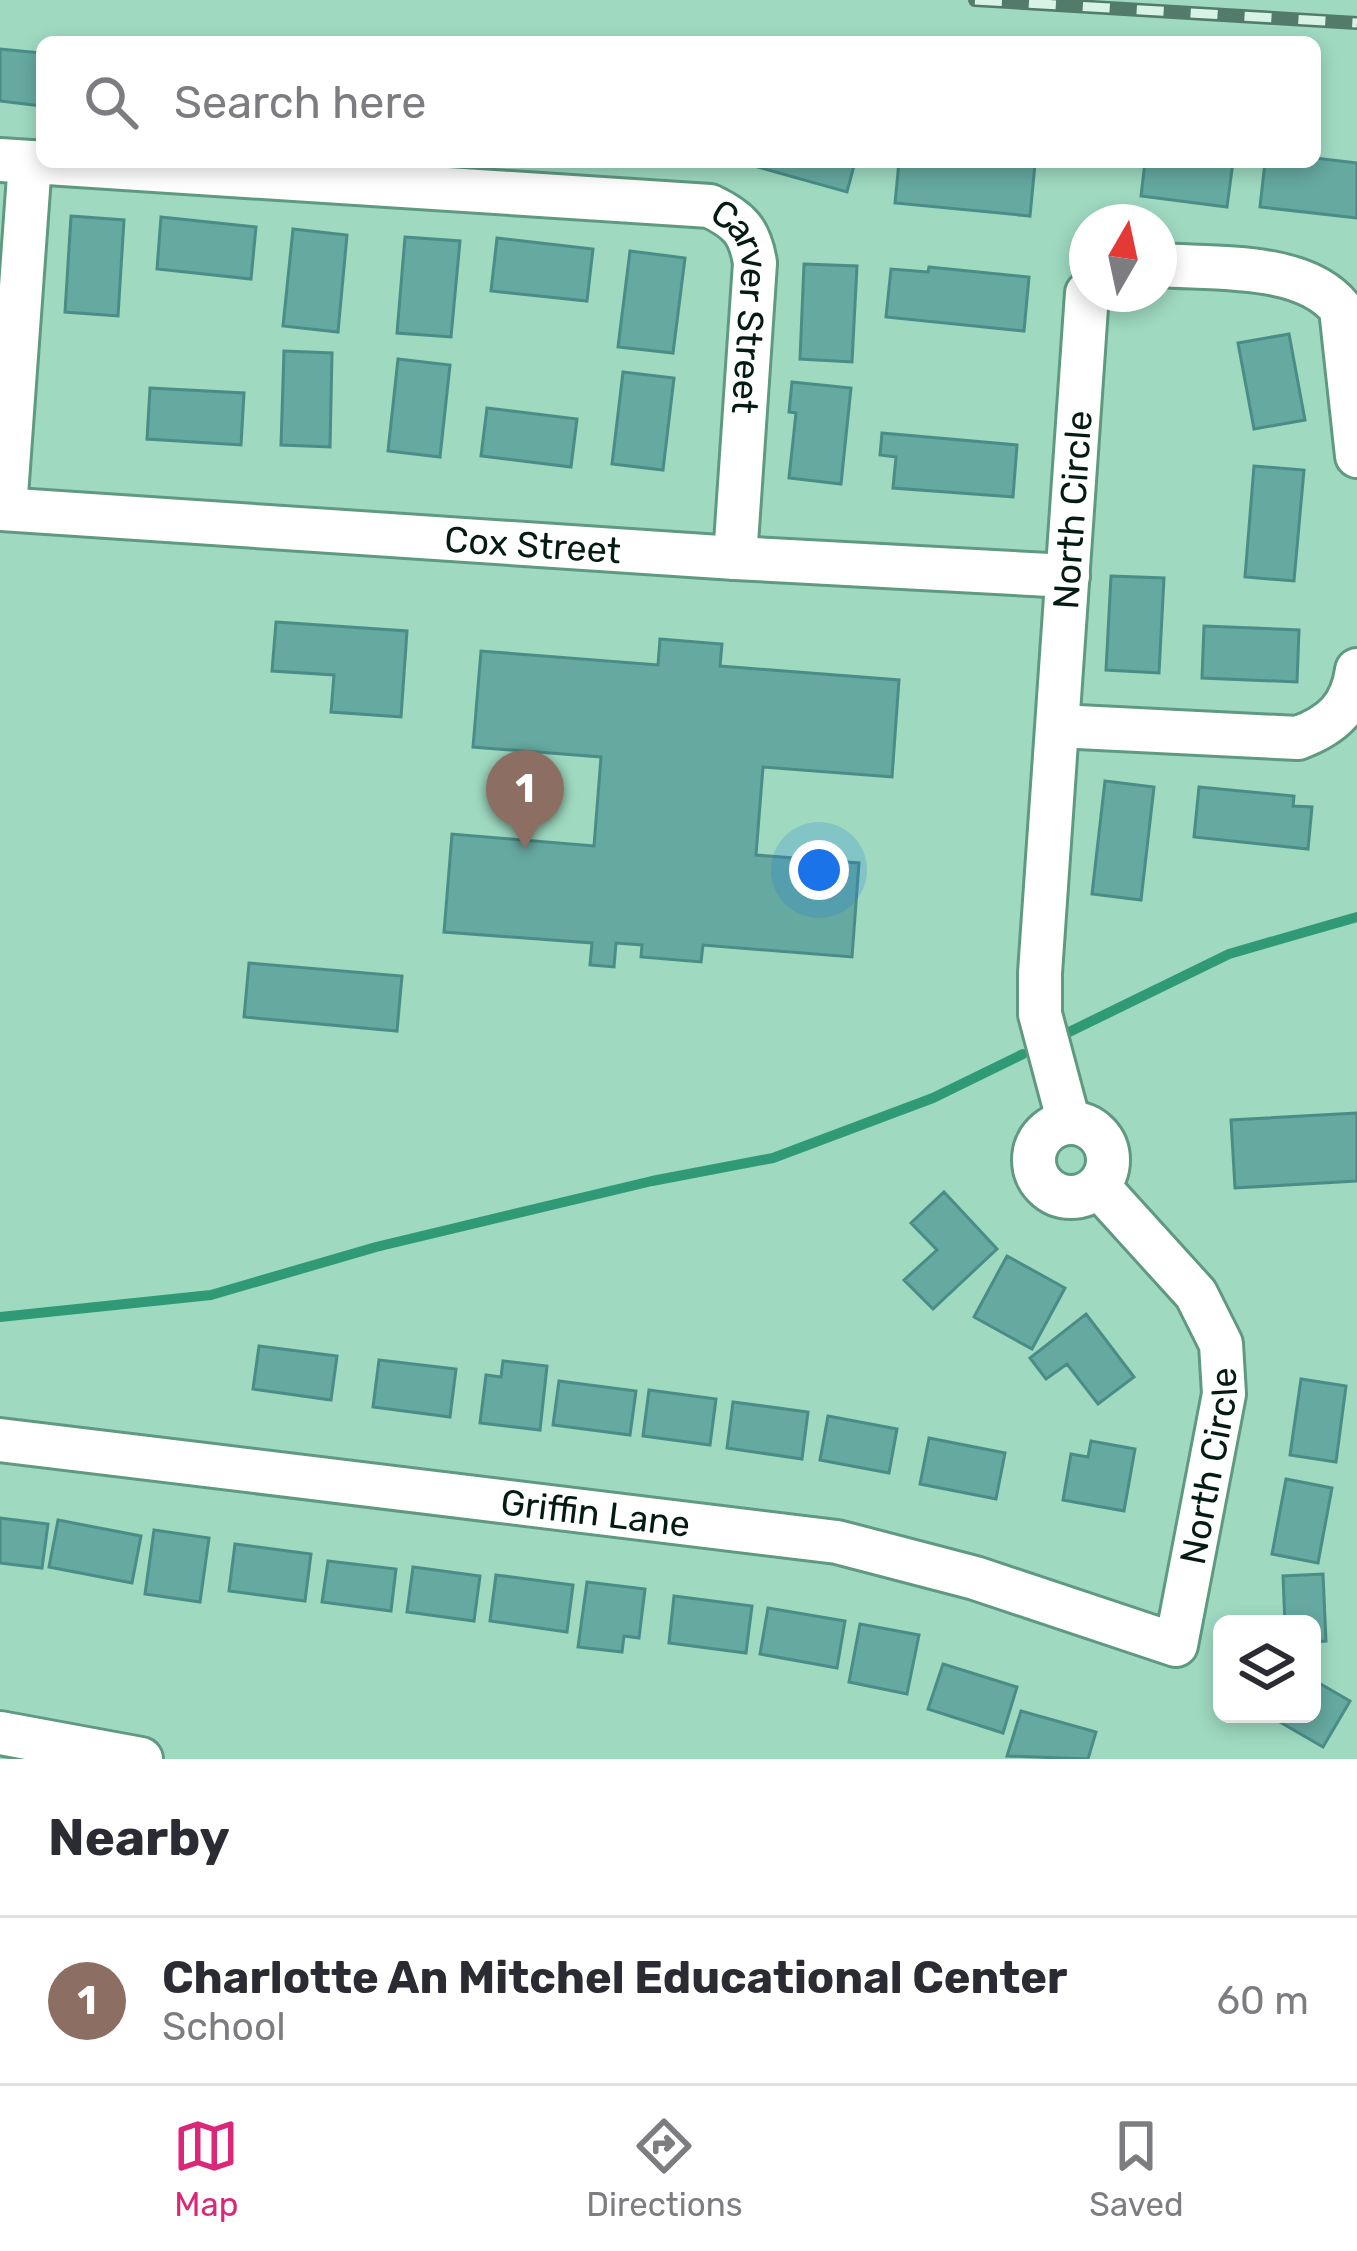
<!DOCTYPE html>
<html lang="en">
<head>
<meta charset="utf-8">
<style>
  body { margin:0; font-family:Rubik,sans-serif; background:#f7f7f7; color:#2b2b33 }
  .controls { position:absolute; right:36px; bottom:36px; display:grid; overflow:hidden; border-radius:18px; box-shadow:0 6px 18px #0003 }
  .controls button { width:108px; height:108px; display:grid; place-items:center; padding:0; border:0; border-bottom:3px solid #e1e1e2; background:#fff; color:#2b2b33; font:60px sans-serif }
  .compass { position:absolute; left:1069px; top:204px; width:108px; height:108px; border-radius:50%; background:#fff; box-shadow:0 6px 18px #0003; rotate:9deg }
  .you { position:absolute; left:819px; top:870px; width:42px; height:42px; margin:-30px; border:9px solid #fff; border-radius:50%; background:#1a73e8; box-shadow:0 0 0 18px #1a73e833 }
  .badge { display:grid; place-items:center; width:78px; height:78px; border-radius:50%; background:#db2777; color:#fff; font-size:39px; font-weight:700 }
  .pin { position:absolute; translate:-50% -99px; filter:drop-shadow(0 3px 6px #0008) }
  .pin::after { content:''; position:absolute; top:63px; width:42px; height:36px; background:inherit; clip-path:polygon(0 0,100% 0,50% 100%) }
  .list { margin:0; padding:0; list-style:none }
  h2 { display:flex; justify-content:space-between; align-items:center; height:156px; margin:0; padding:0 48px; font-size:51px }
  h2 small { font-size:39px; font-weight:400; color:#7c7c81 }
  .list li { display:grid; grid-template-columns:78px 1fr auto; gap:36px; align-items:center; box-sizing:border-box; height:168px; padding:0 48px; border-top:3px solid #e1e1e2 }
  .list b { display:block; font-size:45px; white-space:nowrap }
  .list p { margin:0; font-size:39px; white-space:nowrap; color:#7c7c81 }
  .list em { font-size:39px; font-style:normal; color:#7c7c81 }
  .icon { flex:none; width:66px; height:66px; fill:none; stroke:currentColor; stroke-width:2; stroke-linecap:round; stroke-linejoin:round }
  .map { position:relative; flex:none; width:1357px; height:1759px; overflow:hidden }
  .search { position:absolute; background:#fff; box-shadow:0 6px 18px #0003; left:36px; right:36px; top:36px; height:132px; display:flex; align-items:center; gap:30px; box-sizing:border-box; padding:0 42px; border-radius:18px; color:#7c7c81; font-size:45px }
  .sheet { height:324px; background:#fff }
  nav { display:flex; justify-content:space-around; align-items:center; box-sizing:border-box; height:168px; border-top:3px solid #e1e1e2; background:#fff; font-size:33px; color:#7c7c81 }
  nav a { display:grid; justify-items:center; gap:6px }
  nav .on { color:#db2777 }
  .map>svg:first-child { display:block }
</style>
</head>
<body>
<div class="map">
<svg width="1357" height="1759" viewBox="0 0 1357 1759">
  <rect width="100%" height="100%" fill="#9ed9c0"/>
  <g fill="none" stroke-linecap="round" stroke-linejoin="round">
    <path stroke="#309a76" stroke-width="10" d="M 1065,1034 L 1229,954 L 1357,917
      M 0,1317 L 211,1295 L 376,1247 L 652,1181 L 773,1158 L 933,1098 L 1023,1054"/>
  </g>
  <path fill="#65a9a1" stroke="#498d86" stroke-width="3" d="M 0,49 L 42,53 L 42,106 L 0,101 Z
    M 1315,158 L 1357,163 L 1357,218 L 1260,207 L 1265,162 L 1315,162 Z
    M 755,162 L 855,162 L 847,192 L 754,166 Z
    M 899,162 L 1035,164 L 1030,216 L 895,203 Z
    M 1145,162 L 1233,162 L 1227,207 L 1141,196 Z
    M 71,216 L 124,220 L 118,316 L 65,312 Z
    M 161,217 L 256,227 L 251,279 L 157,269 Z
    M 293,229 L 347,235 L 338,332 L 283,326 Z
    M 405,237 L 460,241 L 451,337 L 397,333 Z
    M 497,238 L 593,249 L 587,301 L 491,291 Z
    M 630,251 L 685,258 L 673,353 L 618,347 Z
    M 804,264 L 857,266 L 852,362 L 800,359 Z
    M 929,267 L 1029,277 L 1024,331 L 886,317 L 891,269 L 928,272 Z
    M 1289,334 L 1305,420 L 1254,429 L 1238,343 Z
    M 284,351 L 332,353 L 330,447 L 281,445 Z
    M 398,359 L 450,365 L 440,457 L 388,451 Z
    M 623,372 L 674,378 L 663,470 L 612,464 Z
    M 792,382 L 851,388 L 841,484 L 789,478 L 796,413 L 789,412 Z
    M 150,388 L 244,393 L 241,445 L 147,439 Z
    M 487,408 L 577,419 L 571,467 L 481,456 Z
    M 882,433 L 1017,445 L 1013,497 L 893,488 L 896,457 L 880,455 Z
    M 1254,466 L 1304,470 L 1294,581 L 1245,577 Z
    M 1111,576 L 1164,578 L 1159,673 L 1106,670 Z
    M 276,622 L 407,631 L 401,717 L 331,712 L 334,675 L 272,671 Z
    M 1204,626 L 1299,630 L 1297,682 L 1202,678 Z
    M 660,639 L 722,644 L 720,666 L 899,680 L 892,777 L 763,767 L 756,855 L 859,863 L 852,957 L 703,945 L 701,962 L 641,957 L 642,945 L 616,943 L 614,967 L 590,965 L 592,943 L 444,932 L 452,834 L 594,846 L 601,757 L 473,747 L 481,651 L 658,665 Z
    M 1105,781 L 1154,787 L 1141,900 L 1092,894 Z
    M 1199,787 L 1294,796 L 1293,806 L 1312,807 L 1308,849 L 1194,837 Z
    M 249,963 L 402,976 L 397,1031 L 244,1017 Z
    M 1357,1113 L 1357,1181 L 1235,1188 L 1231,1120 Z
    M 944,1192 L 997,1249 L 933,1309 L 904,1280 L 937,1250 L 911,1223 Z
    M 1007,1256 L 1065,1288 L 1032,1349 L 974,1317 Z
    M 1086,1314 L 1134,1377 L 1098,1404 L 1067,1364 L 1046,1379 L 1030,1358 Z
    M 259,1346 L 337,1356 L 331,1400 L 253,1389 Z
    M 379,1360 L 456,1369 L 450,1417 L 373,1407 Z
    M 503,1361 L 547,1366 L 540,1430 L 480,1423 L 486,1375 L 501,1377 Z
    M 1301,1379 L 1346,1386 L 1336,1462 L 1290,1455 Z
    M 559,1381 L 636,1391 L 630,1435 L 553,1425 Z
    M 649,1390 L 716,1399 L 710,1445 L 643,1436 Z
    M 733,1402 L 808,1412 L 802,1459 L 727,1448 Z
    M 828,1416 L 897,1429 L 889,1473 L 820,1460 Z
    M 929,1438 L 1005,1453 L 996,1499 L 920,1484 Z
    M 1091,1441 L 1135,1449 L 1124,1511 L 1063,1500 L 1071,1454 L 1088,1457 Z
    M 1286,1479 L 1332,1488 L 1318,1563 L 1272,1554 Z
    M 0,1518 L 48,1524 L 42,1568 L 0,1563 Z
    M 58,1520 L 141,1536 L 132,1583 L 49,1567 Z
    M 154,1530 L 209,1538 L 200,1602 L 145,1594 Z
    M 235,1544 L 311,1554 L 305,1601 L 229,1591 Z
    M 328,1561 L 396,1569 L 391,1611 L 322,1602 Z
    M 413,1567 L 480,1576 L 474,1621 L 407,1612 Z
    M 1323,1574 L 1326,1641 L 1312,1642 L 1312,1624 L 1285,1624 L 1283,1576 Z
    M 496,1575 L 573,1585 L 567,1632 L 490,1621 Z
    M 587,1582 L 645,1589 L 639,1638 L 624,1636 L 622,1652 L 578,1647 Z
    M 674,1596 L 752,1606 L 746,1653 L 669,1643 Z
    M 768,1608 L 845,1621 L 837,1668 L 760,1654 Z
    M 860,1624 L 919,1635 L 907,1694 L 849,1682 Z
    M 943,1664 L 1017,1687 L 1003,1733 L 928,1709 Z
    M 1312,1679 L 1350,1701 L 1323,1747 L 1266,1714 L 1312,1714 Z
    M 1021,1711 L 1096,1732 L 1088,1759 L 1007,1756 Z"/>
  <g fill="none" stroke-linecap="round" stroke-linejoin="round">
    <defs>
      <g id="minor">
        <path id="s1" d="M 0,160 L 710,206 C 739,220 750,231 755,263 L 735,558"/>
        <path d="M 1159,265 C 1215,269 1305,262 1341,309 L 1357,456"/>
        <path id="s2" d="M 0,509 L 735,558 L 1068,576"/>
        <path d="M 5,509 L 30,162"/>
        <path d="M 1058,726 L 1298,738 C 1333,725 1352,707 1357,670"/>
        <path id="s3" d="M 1069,1123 L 1040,1014 L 1040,973 L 1087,293"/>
        <circle cx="1071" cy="1160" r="37"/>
        <path id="s4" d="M 0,1440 L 837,1542 L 975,1578 L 1176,1645 L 1224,1394 L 1221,1344 L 1196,1294 L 1098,1186"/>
        <path d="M 0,1733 L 141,1759"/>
      </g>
    </defs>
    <use href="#minor" stroke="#5f9981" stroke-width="48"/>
    <use href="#minor" stroke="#fff" stroke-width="42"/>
    <defs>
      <path id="rail" d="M 975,0 L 1357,23"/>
    </defs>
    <use href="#rail" stroke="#527b6b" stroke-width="14"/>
    <use href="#rail" stroke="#d6f3e5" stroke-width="9" stroke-dasharray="27" stroke-linecap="butt"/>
  </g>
  <g text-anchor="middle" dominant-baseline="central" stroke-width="9" stroke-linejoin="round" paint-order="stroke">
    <g font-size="36" fill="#041b13" stroke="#d6f3e5">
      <text stroke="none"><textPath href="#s1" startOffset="828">Carver Street</textPath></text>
      <text stroke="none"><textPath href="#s3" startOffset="618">North Circle</textPath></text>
      <text stroke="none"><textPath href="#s2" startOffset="534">Cox Street</textPath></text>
      <text stroke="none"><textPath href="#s4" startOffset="1380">North Circle</textPath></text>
      <text stroke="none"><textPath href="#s4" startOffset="600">Griffin Lane</textPath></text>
    </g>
  </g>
</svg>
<div class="controls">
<button><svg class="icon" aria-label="layers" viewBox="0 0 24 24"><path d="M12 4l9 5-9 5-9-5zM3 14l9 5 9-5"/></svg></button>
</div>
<svg class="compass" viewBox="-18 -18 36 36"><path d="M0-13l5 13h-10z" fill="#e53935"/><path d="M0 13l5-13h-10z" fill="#7c7c81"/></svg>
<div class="you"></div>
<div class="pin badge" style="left:525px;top:849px;background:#8d6e63">1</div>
<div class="search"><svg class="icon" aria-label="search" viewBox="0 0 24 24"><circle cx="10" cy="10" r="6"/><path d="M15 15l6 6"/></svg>Search here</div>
</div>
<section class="sheet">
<h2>Nearby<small></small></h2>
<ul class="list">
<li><span class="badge" style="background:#8d6e63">1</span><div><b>Charlotte An Mitchel Educational Center</b><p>School</p></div><em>60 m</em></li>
</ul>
</section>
<nav>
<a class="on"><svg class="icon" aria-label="map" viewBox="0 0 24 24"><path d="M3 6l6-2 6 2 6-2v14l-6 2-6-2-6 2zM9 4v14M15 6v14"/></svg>Map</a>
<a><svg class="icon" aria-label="directions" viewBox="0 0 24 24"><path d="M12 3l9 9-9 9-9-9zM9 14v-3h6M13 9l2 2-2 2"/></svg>Directions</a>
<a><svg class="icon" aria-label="saved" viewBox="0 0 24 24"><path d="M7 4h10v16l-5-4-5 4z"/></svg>Saved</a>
</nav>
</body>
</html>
